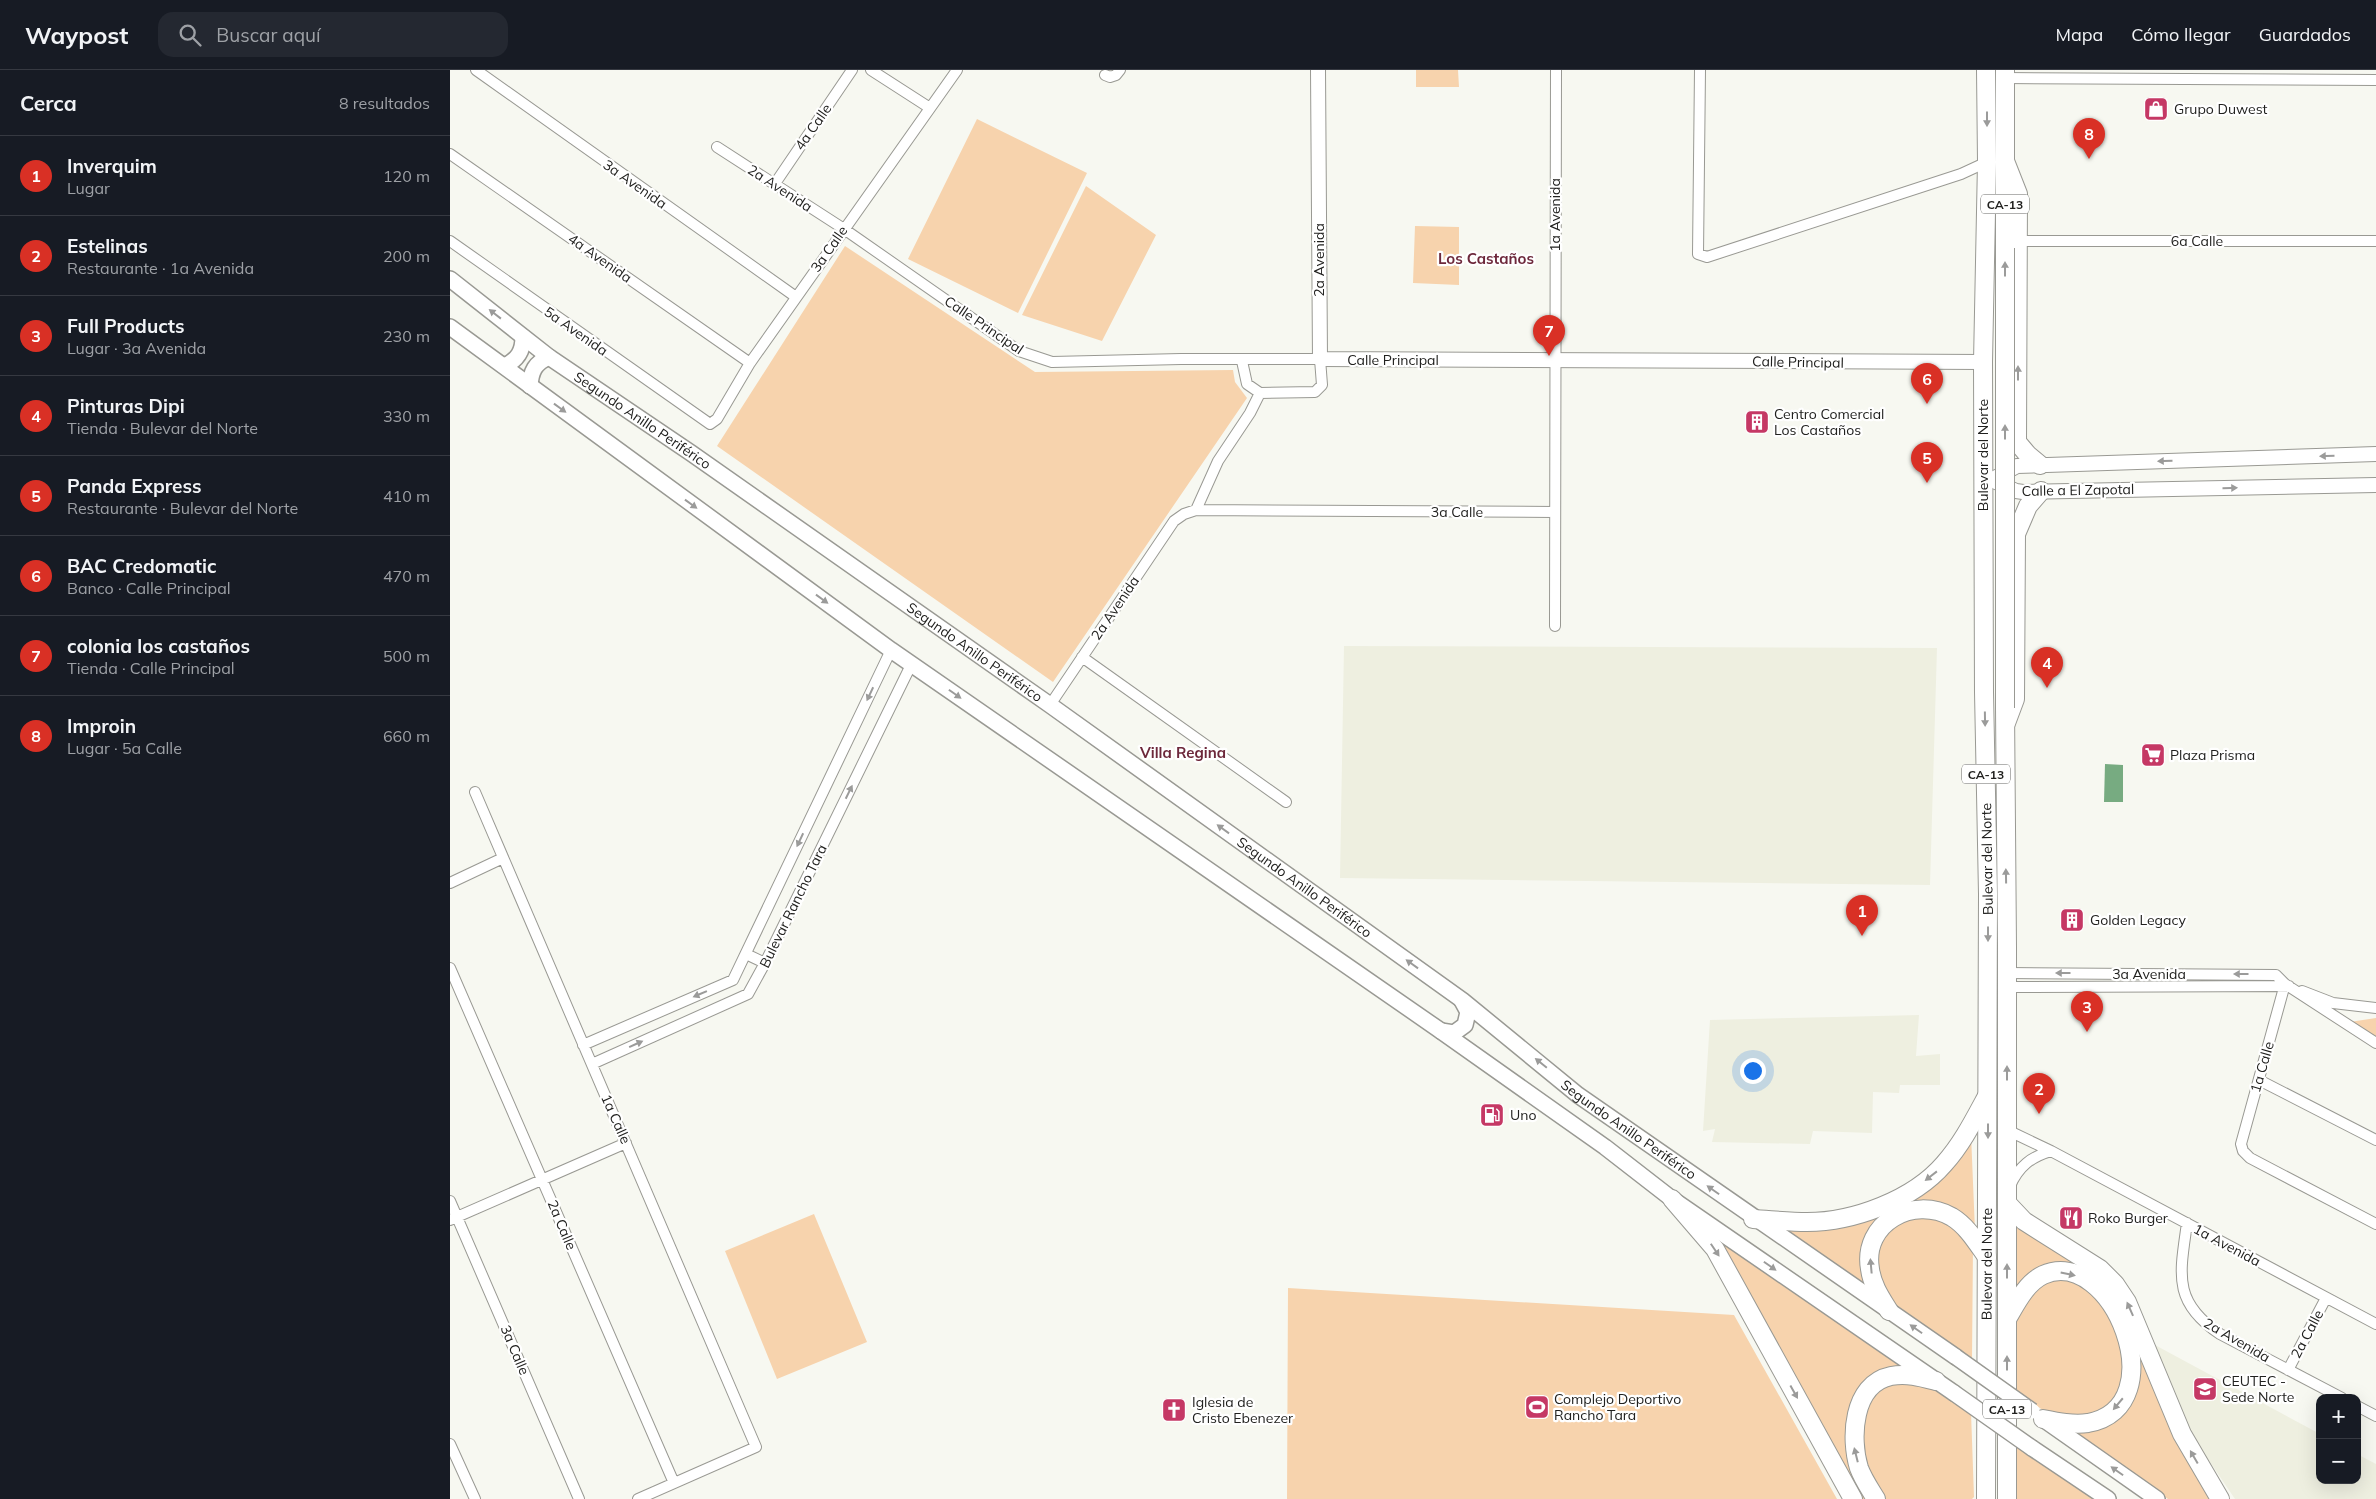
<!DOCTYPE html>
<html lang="es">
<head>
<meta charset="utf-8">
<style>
  body { margin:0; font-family:Mulish,sans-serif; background:#242831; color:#f1f3f6 }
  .controls { position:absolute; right:15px; bottom:15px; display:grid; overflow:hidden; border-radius:10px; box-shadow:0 5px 20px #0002 }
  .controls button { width:45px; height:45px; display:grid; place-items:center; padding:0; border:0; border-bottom:1px solid #363941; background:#171b24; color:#f1f3f6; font:25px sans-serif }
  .you { position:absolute; left:1302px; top:1000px; width:18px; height:18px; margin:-12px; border:4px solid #fff; border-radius:50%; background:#1a73e8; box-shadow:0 0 0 8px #1a73e833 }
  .badge { display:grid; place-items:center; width:32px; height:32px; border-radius:50%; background:#d93025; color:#fff; font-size:16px; font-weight:700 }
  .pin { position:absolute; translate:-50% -41px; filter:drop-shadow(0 1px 2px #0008) }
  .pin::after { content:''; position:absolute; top:26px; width:18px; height:15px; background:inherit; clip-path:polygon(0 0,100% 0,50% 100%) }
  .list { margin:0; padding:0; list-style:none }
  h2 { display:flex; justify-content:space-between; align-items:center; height:65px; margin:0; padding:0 20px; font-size:21px }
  h2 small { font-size:16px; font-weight:400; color:#9ea1a6 }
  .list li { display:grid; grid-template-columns:32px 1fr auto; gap:15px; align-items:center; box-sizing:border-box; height:80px; padding:0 20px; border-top:1px solid #363941 }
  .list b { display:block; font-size:19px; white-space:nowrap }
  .list p { margin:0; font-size:16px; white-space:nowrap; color:#9ea1a6 }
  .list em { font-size:16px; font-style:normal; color:#9ea1a6 }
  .icon { flex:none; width:28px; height:28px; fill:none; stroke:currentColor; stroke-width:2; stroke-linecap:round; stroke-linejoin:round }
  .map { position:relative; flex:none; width:1926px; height:1429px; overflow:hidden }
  header { display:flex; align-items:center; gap:30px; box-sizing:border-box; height:70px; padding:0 25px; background:#171b24; border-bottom:1px solid #363941 }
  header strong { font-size:24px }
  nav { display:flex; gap:28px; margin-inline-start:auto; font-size:18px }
  .search { width:350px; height:45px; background:#242831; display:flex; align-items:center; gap:12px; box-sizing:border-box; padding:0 18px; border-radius:15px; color:#9ea1a6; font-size:19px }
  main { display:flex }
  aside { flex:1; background:#171b24 }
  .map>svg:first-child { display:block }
</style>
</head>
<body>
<header>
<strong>Waypost</strong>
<div class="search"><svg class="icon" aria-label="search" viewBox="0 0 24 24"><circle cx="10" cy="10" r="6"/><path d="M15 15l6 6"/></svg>Buscar aquí</div>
<nav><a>Mapa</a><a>Cómo llegar</a><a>Guardados</a></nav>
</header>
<main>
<aside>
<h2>Cerca<small>8 resultados</small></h2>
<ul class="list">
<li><span class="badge">1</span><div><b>Inverquim</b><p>Lugar</p></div><em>120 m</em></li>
<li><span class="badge">2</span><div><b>Estelinas</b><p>Restaurante · 1a Avenida</p></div><em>200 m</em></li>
<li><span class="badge">3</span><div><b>Full Products</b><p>Lugar · 3a Avenida</p></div><em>230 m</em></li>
<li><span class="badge">4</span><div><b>Pinturas Dipi</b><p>Tienda · Bulevar del Norte</p></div><em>330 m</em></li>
<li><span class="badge">5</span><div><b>Panda Express</b><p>Restaurante · Bulevar del Norte</p></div><em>410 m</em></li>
<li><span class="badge">6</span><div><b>BAC Credomatic</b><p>Banco · Calle Principal</p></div><em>470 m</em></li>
<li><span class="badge">7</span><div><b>colonia los castaños</b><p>Tienda · Calle Principal</p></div><em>500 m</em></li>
<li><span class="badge">8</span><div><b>Improin</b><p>Lugar · 5a Calle</p></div><em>660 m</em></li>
</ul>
</aside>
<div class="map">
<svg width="1926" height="1429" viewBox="0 0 1926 1429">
  <rect width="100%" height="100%" fill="#f7f8f1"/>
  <path fill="#eeefe0" d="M 894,576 L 1487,578 L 1480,815 L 890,808 Z
    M 1469,945 L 1466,986 L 1490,984 L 1490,1015 L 1450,1015 L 1449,1023 L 1423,1022 L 1422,1063 L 1363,1061 L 1360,1074 L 1262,1072 L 1265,1059 L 1253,1061 L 1260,950 Z
    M 1705,1275 L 1870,1364 L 1870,1410 L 1907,1410 L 1907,1384 L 1926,1394 L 1926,1429 L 1785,1429 L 1743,1367 Z"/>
  <path fill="#f7d3ad" d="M 966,0 L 1008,0 L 1009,17 L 966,17 Z
    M 527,49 L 637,103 L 568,243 L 458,189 Z
    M 636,116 L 706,165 L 652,271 L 572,245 Z
    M 965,156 L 1009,157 L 1009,215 L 963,213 Z
    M 395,176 L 585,302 L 783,300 L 785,312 L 797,328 L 603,612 L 267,376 Z
    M 1926,948 L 1926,973 L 1893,953 Z
    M 1521,1064 L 1525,1161 L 1506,1145 L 1435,1147 L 1421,1220 L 1324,1153 L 1428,1144 Z
    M 1467,1143 L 1500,1152 L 1523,1176 L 1522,1290 L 1440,1232 L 1425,1198 L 1433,1163 Z
    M 364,1144 L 417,1272 L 327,1309 L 275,1181 Z
    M 1565,1147 L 1662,1218 L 1765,1429 L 1718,1429 L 1616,1357 L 1677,1330 L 1674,1245 L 1611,1197 L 1564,1230 Z
    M 1252,1153 L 1464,1301 L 1453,1299 L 1403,1342 L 1421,1429 L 1408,1429 Z
    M 1613,1207 L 1631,1213 L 1665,1247 L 1676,1309 L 1661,1336 L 1638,1347 L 1599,1345 L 1566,1320 L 1565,1247 L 1593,1211 Z
    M 838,1218 L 1284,1245 L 1387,1429 L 837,1429 Z
    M 1440,1312 L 1481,1314 L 1521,1342 L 1524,1427 L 1522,1429 L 1432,1429 L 1415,1397 L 1410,1353 L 1426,1320 Z
    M 1565,1371 L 1651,1429 L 1564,1429 Z"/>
  <path fill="#77ab81" d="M 1655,694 L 1673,695 L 1673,732 L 1654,732 Z"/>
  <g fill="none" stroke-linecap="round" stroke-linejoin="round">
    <defs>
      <path id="street" d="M 26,0 L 346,227
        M 421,0 L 480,38
        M 1250,0 L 1248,184 L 1257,187 L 1511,104 L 1537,92
        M 655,5 L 660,7 L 666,5 L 670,0
        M 1555,8 L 1926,10
        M 267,77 L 394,159 L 569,281 L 602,292 L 731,289 L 870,289 L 872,315 L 865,322 L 810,323 L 797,314 L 792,291
        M 0,84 L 300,293
        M 324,115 L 402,0
        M 0,171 L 260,354 L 267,349 L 300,293 L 507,0
        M 1568,171 L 1926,171
        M 746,440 L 768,391 L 800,343 L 810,323
        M 1105,556 L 1106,0
        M 632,587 L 836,732
        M 600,635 L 724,451 L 734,444 L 746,440 L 1105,442
        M 25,722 L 306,1377 L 188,1429
        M 0,813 L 53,788
        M 296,884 L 315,893
        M 0,898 L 224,1413
        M 1557,903 L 1826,905 L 1835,914 L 1926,973
        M 1835,914 L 1791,1074 L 1793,1081 L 1800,1088 L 1926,1154
        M 1557,917 L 1839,916
        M 1852,921 L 1883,933 L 1926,938
        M 133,975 L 283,910 L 441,580
        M 142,994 L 298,924 L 315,893 L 462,593
        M 1809,1010 L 1926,1070
        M 1557,1060 L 1601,1081 L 1926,1254
        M 1560,1116 C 1569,1096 1581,1087 1601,1081
        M 0,1131 L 129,1429
        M 0,1150 L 176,1073
        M 1737,1153 C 1730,1204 1722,1232 1770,1264 L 1892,1328
        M 1838,1300 L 1876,1228
        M 1907,1336 L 1926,1346
        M 0,1374 L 25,1429"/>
      <path id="secondary" d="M 868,0 L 870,289 L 1533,292
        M 1541,410 L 1567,396 L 1926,384
        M 1546,412 L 1566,421 L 1573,422 L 1926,415"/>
      <g id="primary">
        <path id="s1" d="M 0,209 L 99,287 L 241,383 L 600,635 L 1012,930 L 1128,1025 L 1506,1287"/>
        <path d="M 0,257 L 441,580 L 991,961 L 1155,1077 L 1222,1129 L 1504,1323"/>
        <path d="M 54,296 C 68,290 73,281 73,267"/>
        <path d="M 80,316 C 81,301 85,293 99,287"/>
        <path d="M 991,961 L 1004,963 L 1015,955 L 1018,942 L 1012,931"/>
        <path d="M 1593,1349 L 1707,1429"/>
        <path d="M 1582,1378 L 1658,1429"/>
      </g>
      <g id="highway">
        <path d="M 1555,0 L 1555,178"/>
        <path d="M 1555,91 L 1568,124 L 1567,372 L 1578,385 L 1590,395"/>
        <path d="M 1555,638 L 1557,876 L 1557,1429"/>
        <path d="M 1556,653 L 1565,629 L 1566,464 L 1578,436 L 1591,421"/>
        <path d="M 1222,1129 L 1265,1179 L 1403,1429"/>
        <path d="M 1557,1133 L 1574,1151 L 1650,1199 L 1665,1214 L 1677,1232 L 1732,1364 L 1770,1429"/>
        <path d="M 1303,1149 C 1321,1150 1339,1152 1357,1152 C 1403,1152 1463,1130 1494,1094 C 1512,1074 1524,1050 1537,1026"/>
        <path d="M 1439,1241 C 1431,1228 1422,1215 1420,1199 C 1412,1153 1463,1125 1502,1147 C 1517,1156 1527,1173 1537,1187"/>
        <path d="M 1557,1249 C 1566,1234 1576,1213 1593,1205 C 1662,1174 1727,1337 1638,1353 C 1623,1355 1608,1352 1593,1349"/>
        <path d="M 1426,1429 C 1420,1419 1413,1409 1409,1398 C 1400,1369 1402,1314 1441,1306 C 1457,1303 1471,1307 1486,1311"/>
        <path id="s2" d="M 1536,1429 L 1538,824 L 1534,622 L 1533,292 L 1537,92 L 1536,0"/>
      </g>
    </defs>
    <use href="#street" stroke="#999993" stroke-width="12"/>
    <use href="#secondary" stroke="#999993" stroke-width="16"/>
    <use href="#primary" stroke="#999993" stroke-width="18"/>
    <use href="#highway" stroke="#999993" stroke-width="20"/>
    <use href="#street" stroke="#fff" stroke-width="10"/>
    <use href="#secondary" stroke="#fff" stroke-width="14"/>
    <use href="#primary" stroke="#fff" stroke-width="15"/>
    <use href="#highway" stroke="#fff" stroke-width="18"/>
    <defs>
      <path id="primary-bridge" d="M 1506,1287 L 1582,1341
        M 1504,1323 L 1582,1378"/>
      <path id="highway-bridge" d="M 1555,178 L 1555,638"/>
    </defs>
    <use href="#primary-bridge" stroke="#999993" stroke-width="18" stroke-linecap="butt"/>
    <use href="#highway-bridge" stroke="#999993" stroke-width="20" stroke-linecap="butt"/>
    <use href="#primary-bridge" stroke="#fff" stroke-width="15"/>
    <use href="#highway-bridge" stroke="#fff" stroke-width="18"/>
  </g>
  <defs><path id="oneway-solid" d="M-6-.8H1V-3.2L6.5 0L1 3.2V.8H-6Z" transform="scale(1.25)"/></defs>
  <g fill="#9b9b9a">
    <use href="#oneway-solid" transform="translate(1537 49) rotate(90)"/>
    <use href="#oneway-solid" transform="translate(1555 199) rotate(-90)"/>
    <use href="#oneway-solid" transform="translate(45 244) rotate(-142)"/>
    <use href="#oneway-solid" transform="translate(1568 303) rotate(-90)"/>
    <use href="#oneway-solid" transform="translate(110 338) rotate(36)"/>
    <use href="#oneway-solid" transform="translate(1555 362) rotate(-90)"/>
    <use href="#oneway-solid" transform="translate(1877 386) rotate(178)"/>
    <use href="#oneway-solid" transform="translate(1715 391) rotate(178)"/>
    <use href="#oneway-solid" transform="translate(1780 418) rotate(-1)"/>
    <use href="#oneway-solid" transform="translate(241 434) rotate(36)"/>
    <use href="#oneway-solid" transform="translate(372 529) rotate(36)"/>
    <use href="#oneway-solid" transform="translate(420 624) rotate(115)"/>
    <use href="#oneway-solid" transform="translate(505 624) rotate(35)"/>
    <use href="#oneway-solid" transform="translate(1535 649) rotate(89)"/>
    <use href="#oneway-solid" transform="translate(399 722) rotate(-64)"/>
    <use href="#oneway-solid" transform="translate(773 759) rotate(-144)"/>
    <use href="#oneway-solid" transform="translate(350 770) rotate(115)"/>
    <use href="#oneway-solid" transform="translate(1556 806) rotate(-91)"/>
    <use href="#oneway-solid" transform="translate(1538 864) rotate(90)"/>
    <use href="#oneway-solid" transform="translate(962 894) rotate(-144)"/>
    <use href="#oneway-solid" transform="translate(1613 903) rotate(-180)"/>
    <use href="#oneway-solid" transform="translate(1791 904) rotate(-180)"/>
    <use href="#oneway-solid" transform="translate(250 924) rotate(157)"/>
    <use href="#oneway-solid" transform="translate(186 974) rotate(-24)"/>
    <use href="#oneway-solid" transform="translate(1091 993) rotate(-141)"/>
    <use href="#oneway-solid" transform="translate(1557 1003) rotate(-90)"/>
    <use href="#oneway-solid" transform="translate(1538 1061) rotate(90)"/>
    <use href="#oneway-solid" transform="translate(1481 1106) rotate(142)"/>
    <use href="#oneway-solid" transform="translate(1263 1120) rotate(-145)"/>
    <use href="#oneway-solid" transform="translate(1265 1180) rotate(56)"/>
    <use href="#oneway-solid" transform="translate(1320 1196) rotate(35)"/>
    <use href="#oneway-solid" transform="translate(1421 1196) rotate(-95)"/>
    <use href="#oneway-solid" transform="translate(1557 1201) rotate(-90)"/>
    <use href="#oneway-solid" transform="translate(1618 1204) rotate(12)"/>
    <use href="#oneway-solid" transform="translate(1680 1239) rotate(-114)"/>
    <use href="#oneway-solid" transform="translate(1466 1259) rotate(-145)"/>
    <use href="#oneway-solid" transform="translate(1557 1293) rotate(-90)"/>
    <use href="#oneway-solid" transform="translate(1344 1322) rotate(61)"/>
    <use href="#oneway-solid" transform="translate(1668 1334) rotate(130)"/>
    <use href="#oneway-solid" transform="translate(1406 1385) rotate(-104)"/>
    <use href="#oneway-solid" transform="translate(1744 1387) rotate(-120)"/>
    <use href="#oneway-solid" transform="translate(1667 1401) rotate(-145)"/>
  </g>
  <defs>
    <symbol id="shop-square" viewBox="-11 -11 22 22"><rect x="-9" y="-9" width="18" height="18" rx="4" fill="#c53865" stroke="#fff"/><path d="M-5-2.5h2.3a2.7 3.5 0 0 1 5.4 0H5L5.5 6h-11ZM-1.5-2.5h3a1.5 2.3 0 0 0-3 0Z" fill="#fff"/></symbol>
    <symbol id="building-square" viewBox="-11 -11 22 22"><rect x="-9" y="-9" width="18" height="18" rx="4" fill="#c53865" stroke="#fff"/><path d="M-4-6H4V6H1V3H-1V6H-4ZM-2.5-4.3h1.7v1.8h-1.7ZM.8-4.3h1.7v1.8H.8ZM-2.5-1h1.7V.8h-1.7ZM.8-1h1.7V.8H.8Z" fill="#fff"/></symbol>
    <symbol id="supermarket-square" viewBox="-11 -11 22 22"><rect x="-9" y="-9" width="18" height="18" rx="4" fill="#c53865" stroke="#fff"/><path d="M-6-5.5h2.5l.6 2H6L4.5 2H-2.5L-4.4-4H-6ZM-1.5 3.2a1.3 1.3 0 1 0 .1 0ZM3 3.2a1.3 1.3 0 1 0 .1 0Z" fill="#fff"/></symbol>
    <symbol id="fuel-square" viewBox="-11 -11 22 22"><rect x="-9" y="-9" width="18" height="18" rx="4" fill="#c53865" stroke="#fff"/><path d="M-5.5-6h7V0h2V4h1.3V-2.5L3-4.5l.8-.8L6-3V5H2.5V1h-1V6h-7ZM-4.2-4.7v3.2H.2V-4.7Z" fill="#fff"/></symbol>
    <symbol id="restaurant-square" viewBox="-11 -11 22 22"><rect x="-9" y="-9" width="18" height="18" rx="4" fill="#c53865" stroke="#fff"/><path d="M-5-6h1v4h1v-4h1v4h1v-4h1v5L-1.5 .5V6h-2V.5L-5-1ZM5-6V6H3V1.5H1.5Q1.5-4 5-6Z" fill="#fff"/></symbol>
    <symbol id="university-square" viewBox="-11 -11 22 22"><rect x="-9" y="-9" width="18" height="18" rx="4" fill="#c53865" stroke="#fff"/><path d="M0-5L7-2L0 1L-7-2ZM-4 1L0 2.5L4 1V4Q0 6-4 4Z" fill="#fff"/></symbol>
    <symbol id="stadium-square" viewBox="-11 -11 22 22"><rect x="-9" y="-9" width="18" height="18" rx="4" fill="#c53865" stroke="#fff"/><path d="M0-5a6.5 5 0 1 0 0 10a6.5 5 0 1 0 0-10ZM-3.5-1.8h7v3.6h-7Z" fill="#fff"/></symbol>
    <symbol id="church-square" viewBox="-11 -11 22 22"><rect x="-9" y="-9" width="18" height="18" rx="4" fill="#c53865" stroke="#fff"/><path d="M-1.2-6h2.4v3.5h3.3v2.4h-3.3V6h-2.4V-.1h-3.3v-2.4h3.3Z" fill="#fff"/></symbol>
  </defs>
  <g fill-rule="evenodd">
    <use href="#shop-square" x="1692" y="25" width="28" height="28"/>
    <use href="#building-square" x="1293" y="338" width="28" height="28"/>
    <use href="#supermarket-square" x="1689" y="671" width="28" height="28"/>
    <use href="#building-square" x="1608" y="836" width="28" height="28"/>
    <use href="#fuel-square" x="1028" y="1031" width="28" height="28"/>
    <use href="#restaurant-square" x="1607" y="1134" width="28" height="28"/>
    <use href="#university-square" x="1741" y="1305" width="28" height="28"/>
    <use href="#stadium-square" x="1073" y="1323" width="28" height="28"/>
    <use href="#church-square" x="710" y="1326" width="28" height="28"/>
  </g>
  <g text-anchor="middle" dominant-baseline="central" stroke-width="4.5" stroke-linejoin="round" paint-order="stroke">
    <g fill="#fff" stroke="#646462" stroke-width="1">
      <rect x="1531" y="124.5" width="48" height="19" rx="4"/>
      <rect x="1512" y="694.5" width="48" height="19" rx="4"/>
      <rect x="1533" y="1329.5" width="48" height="19" rx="4"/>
    </g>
    <g font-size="12" font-weight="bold" fill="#21211f">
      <text x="1555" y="134">CA-13</text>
      <text x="1536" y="704">CA-13</text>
      <text x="1557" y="1339">CA-13</text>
    </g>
    <g font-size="14" fill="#21211f" stroke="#fff" text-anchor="start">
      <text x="1724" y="39">Grupo Duwest</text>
      <text x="1324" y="344">Centro Comercial<tspan x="1324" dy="16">Los Castaños</tspan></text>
      <text x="1720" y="685">Plaza Prisma</text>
      <text x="1640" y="850">Golden Legacy</text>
      <text x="1060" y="1045">Uno</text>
      <text x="1638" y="1148">Roko Burger</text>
      <text x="1772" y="1311">CEUTEC -<tspan x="1772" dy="16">Sede Norte</tspan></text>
      <text x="1104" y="1329">Complejo Deportivo<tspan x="1104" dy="16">Rancho Tara</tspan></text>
      <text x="742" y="1332">Iglesia de<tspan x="742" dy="16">Cristo Ebenezer</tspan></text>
    </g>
    <g font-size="14" fill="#21211f" stroke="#fff">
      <text transform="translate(363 57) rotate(-55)">4a Calle</text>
      <text transform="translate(185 114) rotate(35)">3a Avenida</text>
      <text transform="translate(330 118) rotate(33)">2a Avenida</text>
      <text transform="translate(1105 145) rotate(-90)">1a Avenida</text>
      <text x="1747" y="171">6a Calle</text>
      <text transform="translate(379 179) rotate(-55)">3a Calle</text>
      <text transform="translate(150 188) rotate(35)">4a Avenida</text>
      <text transform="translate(869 190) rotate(-90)">2a Avenida</text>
      <text transform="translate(534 255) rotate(34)">Calle Principal</text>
      <text transform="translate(126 261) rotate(35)">5a Avenida</text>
      <text x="943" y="290">Calle Principal</text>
      <text transform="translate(1348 292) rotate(1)">Calle Principal</text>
      <text stroke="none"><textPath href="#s1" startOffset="239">Segundo Anillo Periférico</textPath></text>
      <text transform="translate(1533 385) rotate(-90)">Bulevar del Norte</text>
      <text transform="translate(1628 420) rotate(-1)">Calle a El Zapotal</text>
      <text x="1007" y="442">3a Calle</text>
      <text transform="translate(665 538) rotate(-56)">2a Avenida</text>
      <text stroke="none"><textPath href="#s1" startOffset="644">Segundo Anillo Periférico</textPath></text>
      <text transform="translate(1537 789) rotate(-91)">Bulevar del Norte</text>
      <text stroke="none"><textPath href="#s1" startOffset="1049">Segundo Anillo Periférico</textPath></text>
      <text transform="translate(343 836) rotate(-64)">Bulevar Rancho Tara</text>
      <text x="1699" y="904">3a Avenida</text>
      <text transform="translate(1812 997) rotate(-74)">1a Calle</text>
      <text transform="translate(166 1049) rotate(66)">1a Calle</text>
      <text stroke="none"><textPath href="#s1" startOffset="1454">Segundo Anillo Periférico</textPath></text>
      <text transform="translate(112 1155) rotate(67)">2a Calle</text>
      <text transform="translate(1777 1175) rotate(28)">1a Avenida</text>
      <text stroke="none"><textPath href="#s2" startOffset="235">Bulevar del Norte</textPath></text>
      <text transform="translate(1857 1264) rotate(-62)">2a Calle</text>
      <text transform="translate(1787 1270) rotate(30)">2a Avenida</text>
      <text transform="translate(65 1280) rotate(67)">3a Calle</text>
    </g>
    <g font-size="15" font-weight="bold" fill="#6d283b" stroke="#fff">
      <text x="1036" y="188">Los Castaños</text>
      <text x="733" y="682">Villa Regina</text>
    </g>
  </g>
</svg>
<div class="controls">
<button>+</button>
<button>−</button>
</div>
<div class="you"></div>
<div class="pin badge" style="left:1412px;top:866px">1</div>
<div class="pin badge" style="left:1589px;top:1044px">2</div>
<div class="pin badge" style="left:1637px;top:962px">3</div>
<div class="pin badge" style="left:1597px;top:618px">4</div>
<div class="pin badge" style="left:1477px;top:413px">5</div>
<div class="pin badge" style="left:1477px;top:334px">6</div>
<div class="pin badge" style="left:1099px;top:286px">7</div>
<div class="pin badge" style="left:1639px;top:89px">8</div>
</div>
</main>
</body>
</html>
